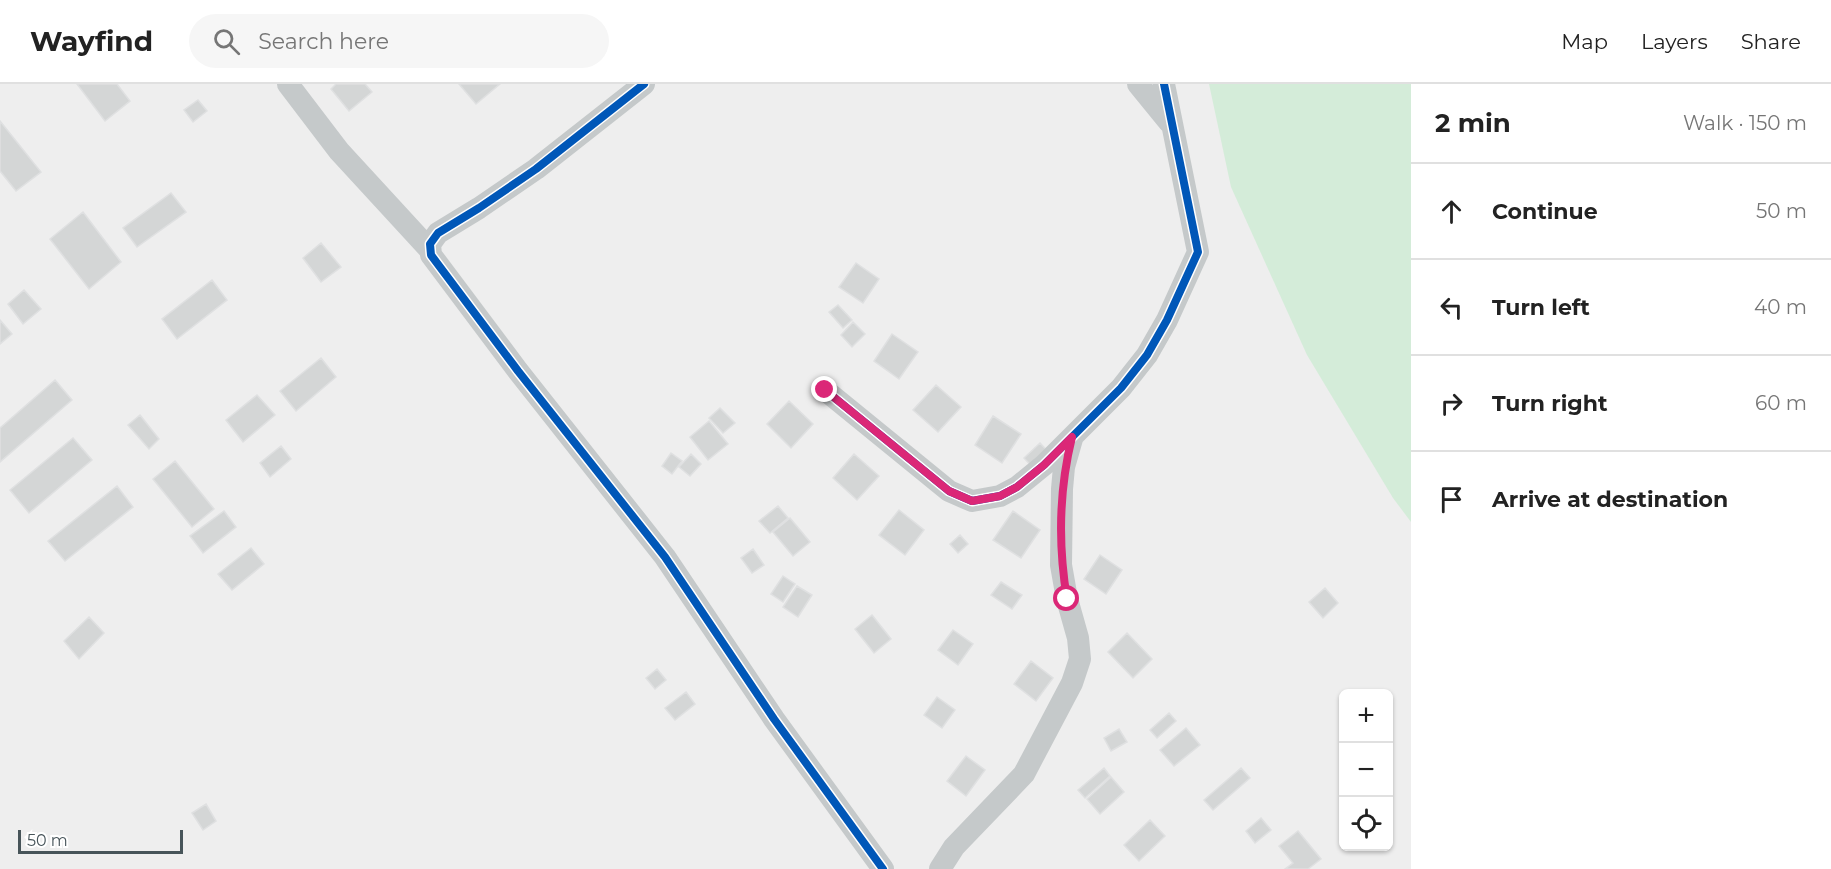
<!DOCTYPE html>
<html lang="en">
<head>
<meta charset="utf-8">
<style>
  body { margin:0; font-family:Montserrat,sans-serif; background:#f6f6f6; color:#222 }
  .controls { position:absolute; right:18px; bottom:18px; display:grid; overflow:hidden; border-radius:9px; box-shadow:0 2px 4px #0004 }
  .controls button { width:54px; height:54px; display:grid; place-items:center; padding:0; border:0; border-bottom:2px solid #e0e0e0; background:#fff; color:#222; font:30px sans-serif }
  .scale { position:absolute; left:18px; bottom:15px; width:165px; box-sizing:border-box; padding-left:6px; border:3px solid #475459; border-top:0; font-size:16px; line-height:21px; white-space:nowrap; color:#475459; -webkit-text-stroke:4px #fff; paint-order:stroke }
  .stop { position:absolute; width:18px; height:18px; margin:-14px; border:4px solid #db2777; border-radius:50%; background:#fff }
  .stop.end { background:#db2777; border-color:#fff; box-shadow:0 2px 6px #0008 }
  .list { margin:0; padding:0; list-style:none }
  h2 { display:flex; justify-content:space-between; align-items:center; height:78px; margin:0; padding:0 24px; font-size:26px }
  h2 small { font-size:20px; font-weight:400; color:#767676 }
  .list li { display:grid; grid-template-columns:39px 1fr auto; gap:18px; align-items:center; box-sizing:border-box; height:96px; padding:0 24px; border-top:2px solid #e0e0e0 }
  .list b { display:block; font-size:22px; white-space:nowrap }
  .list em { font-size:20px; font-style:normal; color:#767676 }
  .icon { flex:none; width:33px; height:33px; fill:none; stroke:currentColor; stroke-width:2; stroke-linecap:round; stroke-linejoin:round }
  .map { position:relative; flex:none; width:1411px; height:785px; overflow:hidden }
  header { display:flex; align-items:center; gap:36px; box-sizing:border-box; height:84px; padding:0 30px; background:#fff; border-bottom:2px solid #e0e0e0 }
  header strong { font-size:28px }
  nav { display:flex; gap:33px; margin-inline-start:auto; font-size:21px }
  .search { width:420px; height:54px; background:#f6f6f6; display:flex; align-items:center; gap:15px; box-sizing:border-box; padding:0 21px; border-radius:33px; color:#767676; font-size:22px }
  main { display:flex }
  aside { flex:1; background:#fff }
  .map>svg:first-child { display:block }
</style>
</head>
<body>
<header>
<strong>Wayfind</strong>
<div class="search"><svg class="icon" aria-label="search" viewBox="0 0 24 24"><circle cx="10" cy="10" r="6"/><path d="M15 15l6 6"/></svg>Search here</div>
<nav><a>Map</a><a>Layers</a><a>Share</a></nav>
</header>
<main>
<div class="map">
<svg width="1411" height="785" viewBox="0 0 1411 785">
  <rect width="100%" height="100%" fill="#eee"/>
  <path fill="#d4ecd9" d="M 1209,0 L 1411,0 L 1411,438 L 1393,414 L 1307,271 L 1231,103 Z"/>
  <path fill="#d4d6d6" stroke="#dfe0e1" stroke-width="1.5" d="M 77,0 L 117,0 L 130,17 L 105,37 Z
    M 336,0 L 365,0 L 372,8 L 349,27 L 331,5 Z
    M 459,0 L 500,0 L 476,20 Z
    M 198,16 L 207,27 L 193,38 L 184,26 Z
    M 0,37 L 41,88 L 16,107 L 0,87 Z
    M 171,109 L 186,128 L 137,163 L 123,144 Z
    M 83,128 L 121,178 L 89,205 L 50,155 Z
    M 321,159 L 341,183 L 321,198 L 303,174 Z
    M 856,179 L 879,195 L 863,219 L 839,203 Z
    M 212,196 L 227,216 L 177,255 L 162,235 Z
    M 24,206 L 41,225 L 23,240 L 8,220 Z
    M 838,221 L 852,236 L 843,244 L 829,228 Z
    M 0,236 L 12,250 L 0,260 Z
    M 853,238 L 865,250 L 852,263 L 841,251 Z
    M 892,250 L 918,268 L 899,295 L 874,277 Z
    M 321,274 L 336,293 L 296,327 L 280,307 Z
    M 55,296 L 72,316 L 0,378 L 0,344 Z
    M 936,301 L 961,323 L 938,348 L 913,326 Z
    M 257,311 L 275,331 L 243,358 L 226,336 Z
    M 789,317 L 813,340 L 791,364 L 767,340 Z
    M 789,317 L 813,340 L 791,364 L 767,340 Z
    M 720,324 L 735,339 L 723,349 L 709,334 Z
    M 140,331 L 159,355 L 149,365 L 128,341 Z
    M 993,332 L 1021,350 L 1002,379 L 975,361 Z
    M 709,337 L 728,360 L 708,376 L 690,353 Z
    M 73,354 L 92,376 L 29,429 L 10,406 Z
    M 1040,359 L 1053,373 L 1037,388 L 1024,374 Z
    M 281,362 L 291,375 L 270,393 L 260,379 Z
    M 671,369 L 682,377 L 672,390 L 662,382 Z
    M 691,370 L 701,380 L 690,392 L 679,383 Z
    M 854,370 L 879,392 L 857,416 L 833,394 Z
    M 175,377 L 214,425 L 192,443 L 153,395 Z
    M 117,402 L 133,423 L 65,477 L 48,457 Z
    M 778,422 L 788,434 L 770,449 L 759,437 Z
    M 899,426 L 924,446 L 905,471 L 879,451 Z
    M 224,427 L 236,443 L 203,469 L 190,452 Z
    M 1013,427 L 1040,446 L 1021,474 L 993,456 Z
    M 790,434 L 810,458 L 793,472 L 773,448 Z
    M 960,451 L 968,460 L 958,469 L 950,460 Z
    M 251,464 L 264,480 L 232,506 L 218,490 Z
    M 753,465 L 764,481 L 752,489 L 741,474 Z
    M 1100,471 L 1122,486 L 1106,510 L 1084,495 Z
    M 783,492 L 795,500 L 783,518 L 771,510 Z
    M 1001,498 L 1022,511 L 1012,525 L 991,511 Z
    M 1001,498 L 1022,511 L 1012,525 L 991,511 Z
    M 797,502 L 812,511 L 798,533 L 783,523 Z
    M 1325,504 L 1338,519 L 1323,534 L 1309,518 Z
    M 872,531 L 891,555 L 874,569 L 855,545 Z
    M 89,533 L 104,549 L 79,575 L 64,557 Z
    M 953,546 L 973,560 L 958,581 L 938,566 Z
    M 1127,549 L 1152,575 L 1133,594 L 1108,568 Z
    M 1031,577 L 1053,594 L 1036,617 L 1014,600 Z
    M 657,585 L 666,596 L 655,605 L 646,594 Z
    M 686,608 L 695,620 L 675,636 L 665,624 Z
    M 937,613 L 955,626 L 942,644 L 924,631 Z
    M 1169,629 L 1176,637 L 1157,654 L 1150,646 Z
    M 1186,644 L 1200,661 L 1174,682 L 1160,666 Z
    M 1119,645 L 1127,658 L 1111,667 L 1104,654 Z
    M 966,672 L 985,686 L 966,712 L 947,697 Z
    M 1104,684 L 1110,692 L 1085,714 L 1078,706 Z
    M 1241,684 L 1250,694 L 1213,726 L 1204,716 Z
    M 1111,693 L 1124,708 L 1100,730 L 1087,715 Z
    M 206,720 L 216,737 L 203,746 L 192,729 Z
    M 1261,734 L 1271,746 L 1255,759 L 1246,747 Z
    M 1150,736 L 1165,752 L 1139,777 L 1124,761 Z
    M 1298,747 L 1321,775 L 1308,785 L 1285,785 L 1293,779 L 1279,762 Z"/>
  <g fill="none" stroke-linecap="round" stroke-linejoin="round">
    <path stroke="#c5c9ca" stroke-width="22" d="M 288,0 L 339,67 L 430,166
      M 644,0 L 536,85 L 479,124 L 438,149 L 430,160 L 431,171 L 518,287 L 665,473 L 774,635 L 883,785
      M 1138,0 L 1169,38
      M 825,306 L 949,407 L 972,417 L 1000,412 L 1017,403 L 1044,381 L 1121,304 L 1147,271 L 1167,236 L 1198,168 L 1164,0
      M 940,785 L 954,763 L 1024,690 L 1072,599 L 1080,575 L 1078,554 L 1067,515 L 1061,481 L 1062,405 L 1064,383 L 1072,355"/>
    <defs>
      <path id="cycleway" d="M 644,0 L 536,85 L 479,124 L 438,149 L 430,160 L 431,171 L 518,287 L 665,473 L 774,635 L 883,785
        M 825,306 L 949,407 L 972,417 L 1000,412 L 1017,403 L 1044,381 L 1121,304 L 1147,271 L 1167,236 L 1198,168 L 1164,0"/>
    </defs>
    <use href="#cycleway" stroke="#fff" stroke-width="11"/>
    <use href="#cycleway" stroke="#0057b8" stroke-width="8"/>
  </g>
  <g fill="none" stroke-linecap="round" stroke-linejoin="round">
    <path stroke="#db2777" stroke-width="8" d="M 825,306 L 949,407 L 972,417 L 1000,412 L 1017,403 L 1044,381 L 1072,353 C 1059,406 1058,461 1067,515"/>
  </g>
</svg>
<div class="controls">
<button>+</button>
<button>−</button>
<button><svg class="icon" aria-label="locate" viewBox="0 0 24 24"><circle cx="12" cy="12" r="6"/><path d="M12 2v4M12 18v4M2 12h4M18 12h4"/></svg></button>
</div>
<div class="scale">50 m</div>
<div class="stop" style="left:1067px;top:515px"></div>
<div class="stop end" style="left:825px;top:306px"></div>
</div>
<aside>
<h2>2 min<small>Walk · 150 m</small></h2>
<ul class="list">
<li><svg class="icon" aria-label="ahead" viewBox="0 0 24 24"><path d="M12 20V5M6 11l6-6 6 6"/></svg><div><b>Continue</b></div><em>50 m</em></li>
<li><svg class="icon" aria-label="left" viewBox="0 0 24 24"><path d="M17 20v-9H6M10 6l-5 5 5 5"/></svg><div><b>Turn left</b></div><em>40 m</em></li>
<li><svg class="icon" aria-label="right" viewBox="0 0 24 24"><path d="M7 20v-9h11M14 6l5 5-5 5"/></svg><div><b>Turn right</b></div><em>60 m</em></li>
<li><svg class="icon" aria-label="arrive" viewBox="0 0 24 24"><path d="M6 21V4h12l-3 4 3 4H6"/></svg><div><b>Arrive at destination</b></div></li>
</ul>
</aside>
</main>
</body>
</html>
